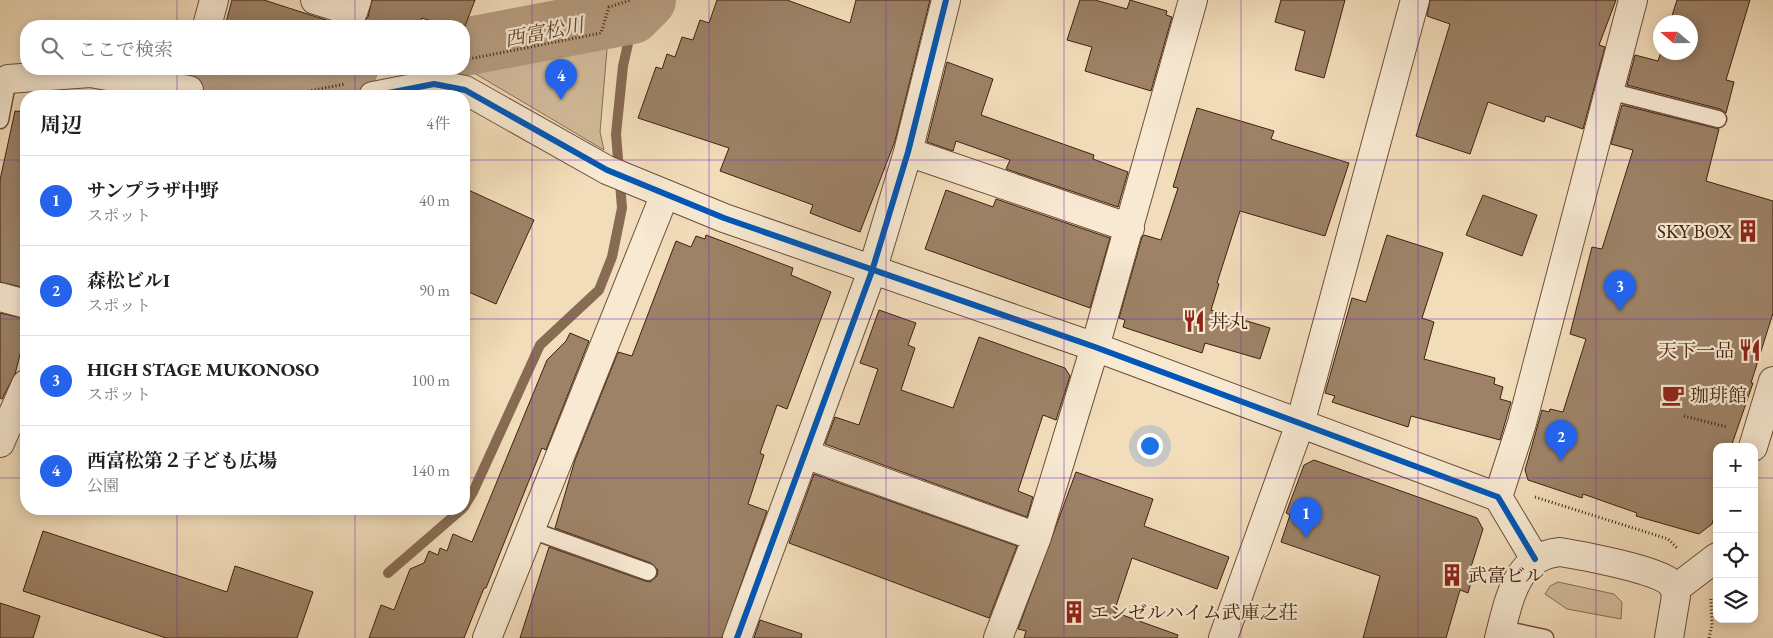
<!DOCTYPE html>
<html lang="ja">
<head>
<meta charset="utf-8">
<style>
  body { margin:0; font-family:"EB Garamond","Noto Serif JP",serif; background:#f6f6f6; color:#222 }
  .controls { position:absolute; right:15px; bottom:15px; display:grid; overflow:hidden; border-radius:10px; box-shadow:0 2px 12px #0003 }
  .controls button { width:45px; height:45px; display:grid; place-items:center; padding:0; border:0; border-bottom:1px solid #e0e0e0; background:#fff; color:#222; font:25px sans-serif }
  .compass { position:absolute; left:1653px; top:15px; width:45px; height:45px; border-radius:50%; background:#fff; box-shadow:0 2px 12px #0003; rotate:290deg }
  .you { position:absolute; left:1149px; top:445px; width:18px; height:18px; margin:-12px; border:4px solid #fff; border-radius:50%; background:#1a73e8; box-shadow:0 0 0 8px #1a73e833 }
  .badge { display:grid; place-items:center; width:32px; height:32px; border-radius:50%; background:#2563eb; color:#fff; font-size:16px; font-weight:700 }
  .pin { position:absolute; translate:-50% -41px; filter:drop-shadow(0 1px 2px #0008) }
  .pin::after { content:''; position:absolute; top:26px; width:18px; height:15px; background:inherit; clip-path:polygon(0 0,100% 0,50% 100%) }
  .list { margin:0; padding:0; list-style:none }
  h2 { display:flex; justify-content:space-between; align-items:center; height:65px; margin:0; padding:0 20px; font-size:21px }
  h2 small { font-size:16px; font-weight:400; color:#767676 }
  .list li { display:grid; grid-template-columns:32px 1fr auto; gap:15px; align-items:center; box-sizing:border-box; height:90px; padding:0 20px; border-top:1px solid #e0e0e0 }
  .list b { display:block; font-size:19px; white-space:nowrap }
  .list p { margin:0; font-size:16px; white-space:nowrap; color:#767676 }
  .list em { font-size:16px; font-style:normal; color:#767676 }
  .icon { flex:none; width:28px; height:28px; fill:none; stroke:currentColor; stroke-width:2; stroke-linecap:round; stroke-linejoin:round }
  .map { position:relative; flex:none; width:1773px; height:638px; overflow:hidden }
  .search { position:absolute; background:#fff; box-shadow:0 2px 12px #0003; left:20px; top:20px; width:450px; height:55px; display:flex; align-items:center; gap:12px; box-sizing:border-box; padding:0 18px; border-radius:20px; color:#767676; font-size:19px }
  .panel { position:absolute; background:#fff; box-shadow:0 2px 12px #0003; left:20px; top:90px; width:450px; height:425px; border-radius:20px }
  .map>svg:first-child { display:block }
</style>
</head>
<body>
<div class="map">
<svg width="1773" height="638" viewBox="0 0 1773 638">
  <rect width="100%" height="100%" fill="#f2ddba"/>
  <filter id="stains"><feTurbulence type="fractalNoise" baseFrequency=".004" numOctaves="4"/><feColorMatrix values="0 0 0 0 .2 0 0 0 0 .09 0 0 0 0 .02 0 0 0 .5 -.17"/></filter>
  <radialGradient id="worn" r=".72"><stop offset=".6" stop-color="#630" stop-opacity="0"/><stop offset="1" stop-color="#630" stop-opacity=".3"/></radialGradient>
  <path fill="#d4bd9d" stroke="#8a6e56" d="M 613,38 L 607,49 L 600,132 L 604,150 L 464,67 L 464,64 Z
    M 1558,582 L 1614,594 L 1622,602 L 1621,619 L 1567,609 L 1545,594 L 1550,586 Z"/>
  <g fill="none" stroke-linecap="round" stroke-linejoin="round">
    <path stroke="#876b52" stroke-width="10" d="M 464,507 L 473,492 L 540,345 L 599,290 L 612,257 L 622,208 L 616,134 L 623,66 L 630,35 L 638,19 L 651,0
      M 388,573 L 462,509"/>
    <path stroke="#b69d80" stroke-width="58" d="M 464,47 L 632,15 L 647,0
      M 206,82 L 274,85 L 349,69"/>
  </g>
  <path fill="#9d8267" stroke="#41200e" d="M 232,0 L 264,0 L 329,21 L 328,26 L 225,26 Z
    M 372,0 L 475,0 L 465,26 L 447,26 L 422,18 L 419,26 L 358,26 L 368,17 Z
    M 717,0 L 787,0 L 850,23 L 856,0 L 930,0 L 895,141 L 860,232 L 810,213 L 813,205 L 720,171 L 729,148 L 638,118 L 656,67 L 662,69 L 667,54 L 675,57 L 682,37 L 693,40 L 700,20 L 709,23 Z
    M 1080,0 L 1095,0 L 1127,9 L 1130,0 L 1167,11 L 1166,15 L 1172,17 L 1151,91 L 1085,71 L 1092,47 L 1067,40 Z
    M 1281,0 L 1345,0 L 1324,78 L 1295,70 L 1305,31 L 1275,22 Z
    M 1430,0 L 1616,0 L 1599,45 L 1605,47 L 1583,129 L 1546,116 L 1544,122 L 1488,102 L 1470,154 L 1416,136 L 1450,24 L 1427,16 Z
    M 1677,0 L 1750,0 L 1726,80 L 1734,82 L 1726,113 L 1720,109 L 1627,85 L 1635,55 L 1658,61 L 1661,52 L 1690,52 L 1690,22 L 1670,22 Z
    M 947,62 L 993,79 L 981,115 L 1094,155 L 1093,159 L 1128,172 L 1118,207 L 1006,169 L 1010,160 L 956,141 L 953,151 L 927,142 Z
    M 1622,105 L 1719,129 L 1706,181 L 1773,201 L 1773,313 L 1751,383 L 1753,383 L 1731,447 L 1717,447 L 1717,508 L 1712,524 L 1699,534 L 1636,516 L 1637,513 L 1583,494 L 1582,498 L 1528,480 L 1525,470 L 1542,410 L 1549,412 L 1550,409 L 1563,412 L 1586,339 L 1570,334 L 1592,247 L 1602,249 L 1633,150 L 1611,144 Z
    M 1197,108 L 1274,131 L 1271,139 L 1349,163 L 1325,236 L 1240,211 L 1217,283 L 1219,284 L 1211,310 L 1270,328 L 1260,359 L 1205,343 L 1202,353 L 1123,327 L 1125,320 L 1119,318 L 1142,237 L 1144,235 L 1161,240 L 1178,188 L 1173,187 Z
    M 15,111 L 26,112 L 26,288 L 0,282 L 0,180 Z
    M 464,188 L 534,220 L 496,304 L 464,290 Z
    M 946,190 L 993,207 L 996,199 L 1110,238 L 1090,308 L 925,249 Z
    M 1483,195 L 1537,215 L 1522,256 L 1466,235 Z
    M 706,235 L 793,268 L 791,275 L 831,292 L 787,409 L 777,405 L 760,453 L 764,455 L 748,504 L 767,511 L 722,638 L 520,638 L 549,547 L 645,581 L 650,582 L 657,576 L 658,570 L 651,563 L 555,528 L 575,460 L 618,352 L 632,356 L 676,241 L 691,247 L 696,236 L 705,239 Z
    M 1387,235 L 1443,253 L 1422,318 L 1434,322 L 1424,359 L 1495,378 L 1494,384 L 1503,387 L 1500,399 L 1511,402 L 1500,440 L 1411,416 L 1408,427 L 1332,402 L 1335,396 L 1325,393 L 1352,298 L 1366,302 Z
    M 879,310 L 916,323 L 908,345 L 915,348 L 901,390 L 953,408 L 979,337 L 1065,368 L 1070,376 L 1056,420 L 1043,415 L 1018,491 L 1033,497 L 1027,517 L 825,444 L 835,417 L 859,425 L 878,369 L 860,363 Z
    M 0,313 L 26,319 L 26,352 L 21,351 L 15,374 L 2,399 L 0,398 Z
    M 570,333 L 589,341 L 546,450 L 542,448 L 486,588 L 484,588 L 464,638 L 369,638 L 381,605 L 394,610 L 410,569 L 424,563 L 429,551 L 438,555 L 440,548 L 447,551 L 453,534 L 472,542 L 547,360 L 566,341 Z
    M 1314,460 L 1477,518 L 1483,529 L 1471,567 L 1475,569 L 1468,593 L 1460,590 L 1446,638 L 1363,638 L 1380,576 L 1281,542 L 1290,515 L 1286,513 L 1304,465 Z
    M 1076,472 L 1153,499 L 1144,526 L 1229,557 L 1217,589 L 1132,558 L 1114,612 L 1178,635 L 1177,638 L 1024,638 L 1026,631 L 1018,629 Z
    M 814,474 L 1017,546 L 989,618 L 789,543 Z
    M 43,531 L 227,592 L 235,566 L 313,592 L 297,638 L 166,638 L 23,591 Z
    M 0,603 L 40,616 L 33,638 L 0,638 Z
    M 760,620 L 802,634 L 801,638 L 754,638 Z"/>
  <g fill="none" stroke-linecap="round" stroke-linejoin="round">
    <defs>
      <path id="lane" d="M 1609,91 L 1718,119
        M 0,120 L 8,79
        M 531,530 L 648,572
        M 1502,629 L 1545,638"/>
      <path id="street" d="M 315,0 L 353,12 L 357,0
        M 207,26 L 214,0
        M 8,79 L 90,73 L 189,90
        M 373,96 L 434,84 L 465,90 L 607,170 L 724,218 L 1095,347 L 1498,497 L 1535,559
        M 908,152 L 1130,228
        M 0,297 L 26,304
        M 0,443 L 26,384
        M 1753,447 L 1773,381
        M 805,454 L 1037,537
        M 1498,497 L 1522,423 L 1633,0
        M 1675,589 L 1717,557
        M 487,638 L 665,194
        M 737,638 L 872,271 L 908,152 L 946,0
        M 998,638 L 1037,537 L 1095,347 L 1193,0
        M 1223,638 L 1300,424 L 1415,0
        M 1499,638 C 1509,601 1515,556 1560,552 C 1585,556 1647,568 1667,580 C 1673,584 1675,589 1676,596 L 1669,638"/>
    </defs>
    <use href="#lane" stroke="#6d4f39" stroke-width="19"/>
    <use href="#street" stroke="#6d4f39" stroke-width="30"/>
    <path stroke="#41200e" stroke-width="3" stroke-dasharray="1 2.5" stroke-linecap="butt" d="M 469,59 L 601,33 L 609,7 L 631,0
      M 284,96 L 345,84
      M 1684,416 L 1727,427
      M 1535,497 L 1668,539 L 1678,549
      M 1709,638 L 1712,625 L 1711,599"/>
    <use href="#lane" stroke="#f7e9d2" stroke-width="16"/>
    <use href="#street" stroke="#f7e9d2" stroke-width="28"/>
    <defs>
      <path id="cycleway" d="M 373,96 L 434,84 L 465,90 L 607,170 L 724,218 L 1095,347 L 1498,497 L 1535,559
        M 737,638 L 872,271 L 908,152 L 946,0"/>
    </defs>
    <use href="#cycleway" stroke="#f7e9d2" stroke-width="9"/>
    <use href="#cycleway" stroke="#0057b8" stroke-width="6"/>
  </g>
  <path fill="none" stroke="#7b2cbf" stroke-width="1" stroke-opacity="0.55" d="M 177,0 L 177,26M 355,0 L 355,26M 532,0 L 532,638M 709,0 L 709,638M 886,0 L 886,638M 1064,0 L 1064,638M 1241,0 L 1241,638M 1418,0 L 1418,638M 1596,0 L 1596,638M 177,69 L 177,96M 355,69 L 355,96M 0,160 L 26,160M 464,160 L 1773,160M 0,319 L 26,319M 464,319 L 1773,319M 0,478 L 26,478M 464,478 L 1717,478M 1754,478 L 1773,478M 177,509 L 177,638M 355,509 L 355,638"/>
  <defs>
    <symbol id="building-bare" viewBox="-9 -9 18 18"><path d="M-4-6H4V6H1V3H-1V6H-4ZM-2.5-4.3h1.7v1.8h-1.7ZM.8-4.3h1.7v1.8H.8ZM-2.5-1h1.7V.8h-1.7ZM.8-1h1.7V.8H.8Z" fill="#8f2418" stroke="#f7e9d2" stroke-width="2.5" paint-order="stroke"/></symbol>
    <symbol id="restaurant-bare" viewBox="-9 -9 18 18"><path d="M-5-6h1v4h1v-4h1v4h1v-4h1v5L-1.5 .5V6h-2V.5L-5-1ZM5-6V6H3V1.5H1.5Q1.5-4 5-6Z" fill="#8f2418" stroke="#f7e9d2" stroke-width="2.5" paint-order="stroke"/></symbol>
    <symbol id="cafe-bare" viewBox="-9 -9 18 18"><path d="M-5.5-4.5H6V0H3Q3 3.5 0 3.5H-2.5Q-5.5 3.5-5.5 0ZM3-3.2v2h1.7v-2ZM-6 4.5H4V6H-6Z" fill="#8f2418" stroke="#f7e9d2" stroke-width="2.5" paint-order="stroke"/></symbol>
  </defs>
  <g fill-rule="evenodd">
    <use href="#building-bare" x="1732" y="215" width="32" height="32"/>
    <use href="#restaurant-bare" x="1178" y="305" width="32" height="32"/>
    <use href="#restaurant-bare" x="1734" y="334" width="32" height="32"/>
    <use href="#cafe-bare" x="1657" y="379" width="32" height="32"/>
    <use href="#building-bare" x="1436" y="559" width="32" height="32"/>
    <use href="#building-bare" x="1058" y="596" width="32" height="32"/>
  </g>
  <g text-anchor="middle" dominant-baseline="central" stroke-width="4.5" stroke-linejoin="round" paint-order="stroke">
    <g font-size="19" fill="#41200e" stroke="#f7e9d2" text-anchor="start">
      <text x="1732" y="231" text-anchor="end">SKY BOX</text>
      <text x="1210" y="321">丼丸</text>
      <text x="1734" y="350" text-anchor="end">天下一品</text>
      <text x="1690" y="395">珈琲館</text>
      <text x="1468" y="575">武富ビル</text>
      <text x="1090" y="612">エンゼルハイム武庫之荘</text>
    </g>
    <g font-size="20" font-style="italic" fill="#644630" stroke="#f7e9d2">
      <text transform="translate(544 32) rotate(-11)">西富松川</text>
    </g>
  </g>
  <rect width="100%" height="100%" filter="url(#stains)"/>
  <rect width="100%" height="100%" fill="url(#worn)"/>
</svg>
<div class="controls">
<button>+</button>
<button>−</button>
<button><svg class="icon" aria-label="locate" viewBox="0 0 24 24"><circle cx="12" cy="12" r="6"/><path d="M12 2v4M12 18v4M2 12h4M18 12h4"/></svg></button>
<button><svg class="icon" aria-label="layers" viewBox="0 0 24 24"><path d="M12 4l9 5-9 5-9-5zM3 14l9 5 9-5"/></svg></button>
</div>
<svg class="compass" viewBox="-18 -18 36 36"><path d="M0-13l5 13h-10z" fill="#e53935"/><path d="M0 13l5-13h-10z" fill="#767676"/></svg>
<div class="you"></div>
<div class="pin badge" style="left:1306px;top:538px">1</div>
<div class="pin badge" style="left:1561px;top:461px">2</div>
<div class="pin badge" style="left:1620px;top:311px">3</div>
<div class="pin badge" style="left:561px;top:100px">4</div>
<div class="search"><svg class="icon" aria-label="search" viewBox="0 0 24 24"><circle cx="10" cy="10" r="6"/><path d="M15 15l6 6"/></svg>ここで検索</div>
<section class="panel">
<h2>周辺<small>4件</small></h2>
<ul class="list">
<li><span class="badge">1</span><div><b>サンプラザ中野</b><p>スポット</p></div><em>40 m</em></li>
<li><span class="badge">2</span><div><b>森松ビルⅠ</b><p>スポット</p></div><em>90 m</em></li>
<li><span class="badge">3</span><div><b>HIGH STAGE MUKONOSO</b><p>スポット</p></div><em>100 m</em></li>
<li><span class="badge">4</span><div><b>西富松第２子ども広場</b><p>公園</p></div><em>140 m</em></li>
</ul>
</section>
</div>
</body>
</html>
